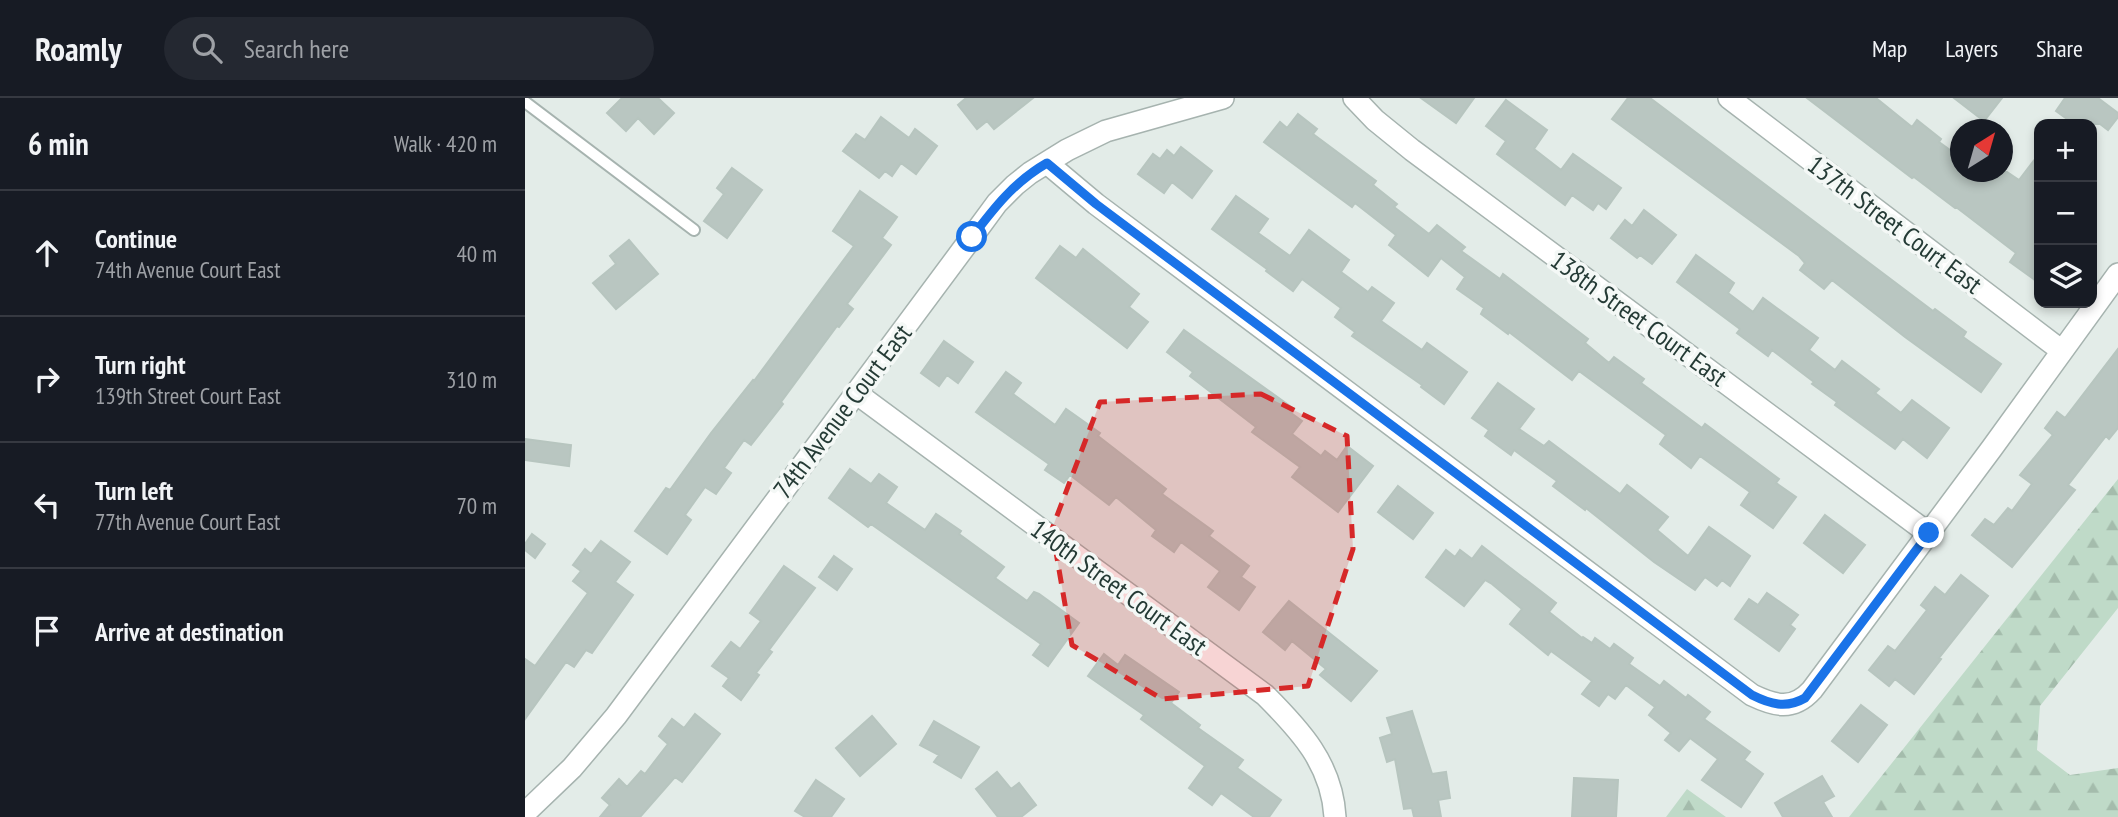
<!DOCTYPE html>
<html lang="en">
<head>
<meta charset="utf-8">
<style>
  body { margin:0; font-family:"PT Sans Narrow",sans-serif; background:#242831; color:#f1f3f6 }
  .controls { position:absolute; right:21px; top:21px; display:grid; overflow:hidden; border-radius:14px; box-shadow:0 4px 10px #0003 }
  .controls button { width:63px; height:63px; display:grid; place-items:center; padding:0; border:0; border-bottom:2px solid #363941; background:#171b24; color:#f1f3f6; font:35px sans-serif }
  .compass { position:absolute; left:1425px; top:21px; width:63px; height:63px; border-radius:50%; background:#171b24; box-shadow:0 4px 10px #0003; rotate:37deg }
  .stop { position:absolute; width:21px; height:21px; margin:-16px; border:5px solid #1a73e8; border-radius:50%; background:#fff }
  .stop.end { background:#1a73e8; border-color:#fff; box-shadow:0 2px 7px #0008 }
  .list { margin:0; padding:0; list-style:none }
  h2 { display:flex; justify-content:space-between; align-items:center; height:91px; margin:0; padding:0 28px; font-size:30px }
  h2 small { font-size:23px; font-weight:400; color:#9ea1a6 }
  .list li { display:grid; grid-template-columns:46px 1fr auto; gap:21px; align-items:center; box-sizing:border-box; height:126px; padding:0 28px; border-top:2px solid #363941 }
  .list b { display:block; font-size:26px; white-space:nowrap }
  .list p { margin:0; font-size:23px; white-space:nowrap; color:#9ea1a6 }
  .list em { font-size:23px; font-style:normal; color:#9ea1a6 }
  .icon { flex:none; width:38px; height:38px; fill:none; stroke:currentColor; stroke-width:2; stroke-linecap:round; stroke-linejoin:round }
  .map { position:relative; flex:none; width:1593px; height:719px; overflow:hidden }
  header { display:flex; align-items:center; gap:42px; box-sizing:border-box; height:98px; padding:0 35px; background:#171b24; border-bottom:2px solid #363941 }
  header strong { font-size:33px }
  nav { display:flex; gap:38px; margin-inline-start:auto; font-size:24px }
  .search { width:490px; height:63px; background:#242831; display:flex; align-items:center; gap:18px; box-sizing:border-box; padding:0 24px; border-radius:38px; color:#9ea1a6; font-size:26px }
  main { display:flex }
  aside { flex:1; background:#171b24 }
  .map>svg:first-child { display:block }
</style>
</head>
<body>
<header>
<strong>Roamly</strong>
<div class="search"><svg class="icon" aria-label="search" viewBox="0 0 24 24"><circle cx="10" cy="10" r="6"/><path d="M15 15l6 6"/></svg>Search here</div>
<nav><a>Map</a><a>Layers</a><a>Share</a></nav>
</header>
<main>
<aside>
<h2>6 min<small>Walk · 420 m</small></h2>
<ul class="list">
<li><svg class="icon" aria-label="ahead" viewBox="0 0 24 24"><path d="M12 20V5M6 11l6-6 6 6"/></svg><div><b>Continue</b><p>74th Avenue Court East</p></div><em>40 m</em></li>
<li><svg class="icon" aria-label="right" viewBox="0 0 24 24"><path d="M7 20v-9h11M14 6l5 5-5 5"/></svg><div><b>Turn right</b><p>139th Street Court East</p></div><em>310 m</em></li>
<li><svg class="icon" aria-label="left" viewBox="0 0 24 24"><path d="M17 20v-9H6M10 6l-5 5 5 5"/></svg><div><b>Turn left</b><p>77th Avenue Court East</p></div><em>70 m</em></li>
<li><svg class="icon" aria-label="arrive" viewBox="0 0 24 24"><path d="M6 21V4h12l-3 4 3 4H6"/></svg><div><b>Arrive at destination</b></div></li>
</ul>
</aside>
<div class="map">
<svg width="1593" height="719" viewBox="0 0 1593 719">
  <defs>
    <pattern id="forest-firs" width="22" height="20" patternUnits="userSpaceOnUse" patternTransform="scale(1.75)"><rect width="22" height="20" fill="#bfdac8"/><path d="M5 1l3.5 6h-7zM16 11l3.5 6h-7z" fill="#a4bcac"/></pattern>
  </defs>
  <rect width="100%" height="100%" fill="#e3ece8"/>
  <path fill="url(#forest-firs)" d="M 1593,381 L 1593,510 L 1515,608 L 1512,652 L 1545,677 L 1593,670 L 1593,719 L 1324,719 Z
    M 1162,691 L 1201,719 L 1141,719 Z"/>
  <path fill="#b9c6c1" stroke="#b7c5bf" stroke-width="2" d="M 97,0 L 133,0 L 149,15 L 129,36 L 113,20 L 101,33 L 82,15 Z
    M 441,0 L 508,0 L 469,31 L 462,23 L 452,31 L 433,7 Z
    M 896,0 L 949,0 L 931,25 Z
    M 1103,0 L 1125,0 L 1408,213 L 1410,211 L 1441,234 L 1438,239 L 1476,266 L 1456,294 L 1380,239 L 1307,182 L 1299,191 L 1275,172 L 1280,165 L 1274,158 L 1087,21 Z
    M 1282,0 L 1351,0 L 1387,29 L 1392,22 L 1416,41 L 1414,44 L 1436,60 L 1436,74 L 1482,74 L 1494,82 L 1514,56 L 1514,185 L 1485,164 L 1491,155 L 1431,109 L 1430,110 L 1389,79 L 1387,80 Z
    M 1429,0 L 1477,0 L 1459,23 Z
    M 1540,0 L 1573,0 L 1593,15 L 1593,19 L 1583,32 L 1575,26 L 1549,26 L 1531,13 Z
    M 981,2 L 1022,32 L 1009,51 L 1036,72 L 1048,56 L 1096,90 L 1081,111 L 1073,105 L 1068,112 L 1047,97 L 1040,107 L 972,56 L 981,43 L 961,28 Z
    M 773,16 L 792,31 L 788,36 L 851,83 L 848,87 L 872,106 L 869,109 L 904,136 L 912,127 L 940,149 L 936,153 L 975,181 L 978,176 L 1063,241 L 1060,245 L 1084,265 L 1089,259 L 1119,281 L 1116,285 L 1177,330 L 1180,326 L 1254,381 L 1251,385 L 1271,399 L 1248,430 L 1216,407 L 1225,394 L 1175,358 L 1166,370 L 1135,346 L 1141,337 L 1054,273 L 1047,282 L 984,234 L 983,236 L 956,216 L 959,210 L 932,191 L 940,179 L 916,160 L 903,178 L 864,147 L 871,137 L 830,105 L 827,109 L 739,44 L 755,24 L 762,30 Z
    M 356,19 L 384,40 L 390,31 L 412,48 L 391,76 L 376,65 L 367,78 L 360,73 L 354,80 L 318,53 L 331,36 L 340,42 Z
    M 656,49 L 687,73 L 667,100 L 647,84 L 639,95 L 613,76 L 628,56 L 635,61 L 642,52 L 649,58 Z
    M 207,70 L 237,92 L 202,140 L 179,123 L 199,96 L 192,90 Z
    M 335,93 L 372,119 L 357,140 L 366,147 L 322,206 L 328,211 L 314,229 L 312,228 L 256,304 L 258,306 L 226,347 L 219,342 L 199,370 L 206,375 L 191,396 L 180,389 L 160,417 L 166,422 L 142,456 L 110,433 L 141,390 L 145,392 L 186,335 L 228,282 L 229,283 L 329,148 L 308,133 Z
    M 711,98 L 743,121 L 733,135 L 765,158 L 784,132 L 824,162 L 816,174 L 843,194 L 847,189 L 869,205 L 856,223 L 897,252 L 902,245 L 942,274 L 919,306 L 896,289 L 897,287 L 827,238 L 830,234 L 810,219 L 816,210 L 777,181 L 768,193 L 741,173 L 742,171 L 687,131 Z
    M 1119,112 L 1151,137 L 1127,166 L 1115,157 L 1112,160 L 1086,140 L 1100,122 L 1107,128 Z
    M 104,142 L 133,176 L 91,211 L 68,185 L 91,166 L 85,158 Z
    M 535,148 L 551,160 L 558,151 L 614,196 L 604,209 L 623,224 L 602,250 L 511,180 Z
    M 1171,157 L 1209,185 L 1203,195 L 1228,214 L 1238,200 L 1293,240 L 1284,252 L 1310,272 L 1317,263 L 1354,291 L 1350,295 L 1376,315 L 1387,302 L 1424,330 L 1402,360 L 1378,341 L 1370,351 L 1310,307 L 1312,304 L 1287,286 L 1289,284 L 1247,252 L 1243,258 L 1212,235 L 1215,231 L 1152,184 Z
    M 659,232 L 769,311 L 766,315 L 777,323 L 767,336 L 796,358 L 800,353 L 812,362 L 822,348 L 848,368 L 813,414 L 767,379 L 775,369 L 727,334 L 731,329 L 665,278 L 668,274 L 642,254 Z
    M 419,243 L 448,264 L 433,285 L 422,277 L 414,288 L 396,275 Z
    M 1593,251 L 1593,330 L 1584,341 L 1581,338 L 1543,387 L 1550,392 L 1487,469 L 1447,437 L 1460,421 L 1469,427 L 1483,410 L 1487,413 L 1507,386 L 1495,377 L 1528,337 L 1520,330 L 1532,314 L 1540,320 Z
    M 481,274 L 496,285 L 488,296 L 530,327 L 541,311 L 575,335 L 573,338 L 641,391 L 637,396 L 688,433 L 684,438 L 724,468 L 716,479 L 730,489 L 714,512 L 683,489 L 695,473 L 656,444 L 649,454 L 627,438 L 631,432 L 591,399 L 584,407 L 545,377 L 539,385 L 520,372 L 524,366 L 451,314 Z
    M 973,285 L 1009,311 L 994,331 L 1019,348 L 1024,343 L 1095,396 L 1102,387 L 1143,419 L 1132,432 L 1163,458 L 1184,429 L 1225,458 L 1205,488 L 1197,482 L 1192,488 L 1180,479 L 1170,492 L 1129,464 L 1061,410 L 1060,412 L 1028,388 L 1032,383 L 989,352 L 986,357 L 960,338 L 964,332 L 947,320 Z
    M 0,341 L 46,347 L 44,368 L 0,362 Z
    M 325,371 L 346,386 L 354,376 L 372,389 L 361,405 L 400,432 L 411,416 L 436,433 L 434,436 L 479,469 L 470,480 L 502,503 L 509,494 L 514,496 L 554,525 L 523,568 L 508,557 L 516,546 L 346,426 L 343,429 L 304,400 Z
    M 873,388 L 908,415 L 888,441 L 853,414 Z
    M 1300,417 L 1340,447 L 1318,475 L 1279,445 Z
    M 7,436 L 20,446 L 10,460 L 0,452 L 0,446 Z
    M 76,443 L 105,464 L 90,484 L 108,497 L 67,555 L 61,552 L 49,569 L 41,564 L 0,621 L 0,561 L 10,568 L 63,495 L 48,483 L 56,473 L 48,467 L 60,451 L 66,456 Z
    M 957,448 L 1031,505 L 1024,514 L 1057,540 L 1058,539 L 1067,545 L 1070,540 L 1085,551 L 1089,546 L 1108,560 L 1104,566 L 1135,588 L 1139,583 L 1161,600 L 1163,597 L 1185,614 L 1179,621 L 1225,654 L 1219,662 L 1238,676 L 1216,709 L 1177,682 L 1193,661 L 1165,640 L 1154,653 L 1140,642 L 1146,635 L 1124,617 L 1130,609 L 1101,587 L 1090,601 L 1083,596 L 1074,608 L 1057,596 L 1067,583 L 1026,553 L 1023,557 L 985,526 L 997,511 L 967,486 L 960,482 L 939,508 L 901,479 L 921,452 L 930,459 L 935,452 L 947,461 Z
    M 309,458 L 327,471 L 312,492 L 294,479 Z
    M 259,468 L 290,490 L 244,552 L 247,554 L 231,575 L 234,577 L 216,602 L 198,588 L 204,580 L 187,568 L 206,544 L 215,551 L 236,523 L 225,515 Z
    M 1436,477 L 1463,498 L 1414,560 L 1416,561 L 1389,596 L 1370,581 L 1364,588 L 1344,572 L 1363,548 L 1370,553 L 1402,512 L 1396,507 L 1410,489 L 1420,497 Z
    M 1242,495 L 1273,517 L 1265,527 L 1270,531 L 1254,553 L 1210,521 L 1224,501 L 1233,507 Z
    M 764,503 L 852,573 L 826,603 L 795,577 L 801,571 L 767,543 L 760,552 L 738,534 Z
    M 579,556 L 593,567 L 600,557 L 654,594 L 646,605 L 675,627 L 673,630 L 718,662 L 712,670 L 756,702 L 744,719 L 729,719 L 696,695 L 687,707 L 664,690 L 680,668 L 616,621 L 619,617 L 563,578 Z
    M 1336,607 L 1362,627 L 1333,664 L 1307,643 Z
    M 887,613 L 907,676 L 921,674 L 925,700 L 913,702 L 916,719 L 889,719 L 887,710 L 879,711 L 870,661 L 862,664 L 855,640 L 867,636 L 862,620 Z
    M 170,616 L 195,636 L 157,684 L 150,679 L 115,719 L 75,719 L 85,707 L 77,700 L 94,681 L 102,689 L 116,673 L 120,676 L 143,646 L 134,638 L 147,621 L 159,630 Z
    M 347,618 L 371,646 L 335,678 L 311,650 Z
    M 409,623 L 454,649 L 436,680 L 409,664 L 414,657 L 395,647 Z
    M 472,674 L 486,691 L 494,685 L 511,707 L 496,719 L 473,719 L 451,691 Z
    M 1297,678 L 1309,698 L 1298,704 L 1307,719 L 1258,719 L 1250,705 Z
    M 1049,680 L 1093,682 L 1091,719 L 1047,719 Z
    M 291,682 L 319,701 L 306,719 L 280,719 L 270,713 Z"/>
  <g fill="none" stroke-linecap="round" stroke-linejoin="round">
    <defs>
      <path id="lane" d="M 0,4 L 169,132"/>
      <path id="street" d="M 829,0 L 850,22 L 887,52 L 1403,435
        M 1204,0 L 1537,253
        M 522,65 L 571,106 L 1227,597 C 1250,608 1268,613 1287,592 L 1467,350 L 1593,176
        M 331,295 L 740,597 C 775,632 807,666 810,719
        M 0,715 L 47,670 L 91,618 L 447,139 L 472,105 L 490,87 L 505,75 L 542,52 L 581,33 L 698,0"/>
    </defs>
    <use href="#lane" stroke="#a6b3af" stroke-width="14"/>
    <use href="#street" stroke="#a6b3af" stroke-width="24"/>
    <use href="#lane" stroke="#fff" stroke-width="10"/>
    <use href="#street" stroke="#fff" stroke-width="21"/>
  </g>
  <g fill="none" stroke-linecap="round" stroke-linejoin="round">
    <path stroke="#1a73e8" stroke-width="9" d="M 447,139 C 469,110 489,84 522,65 L 571,106 L 1227,597 C 1245,606 1261,611 1280,600 L 1404,435"/>
  </g>
  <path fill="#d62828" fill-opacity="0.2" stroke="#d62828" stroke-width="5" stroke-dasharray="14 9" stroke-linejoin="round" d="M 736,296 L 822,338 L 828,451 L 783,588 L 637,601 L 547,547 L 527,431 L 575,304 Z"/>
  <g text-anchor="middle" dominant-baseline="central" stroke-width="7" stroke-linejoin="round" paint-order="stroke">
    <g font-size="26" fill="#253b36" stroke="#f4f8f6">
      <text transform="translate(1370 126) rotate(37)">137th Street Court East</text>
      <text transform="translate(1114 220) rotate(36)">138th Street Court East</text>
      <text transform="translate(317 313) rotate(-53)">74th Avenue Court East</text>
      <text transform="translate(594 489) rotate(36)">140th Street Court East</text>
    </g>
  </g>
</svg>
<div class="controls">
<button>+</button>
<button>−</button>
<button><svg class="icon" aria-label="layers" viewBox="0 0 24 24"><path d="M12 4l9 5-9 5-9-5zM3 14l9 5 9-5"/></svg></button>
</div>
<svg class="compass" viewBox="-18 -18 36 36"><path d="M0-13l5 13h-10z" fill="#e53935"/><path d="M0 13l5-13h-10z" fill="#9ea1a6"/></svg>
<div class="stop" style="left:447px;top:139px"></div>
<div class="stop end" style="left:1404px;top:435px"></div>
</div>
</main>
</body>
</html>
